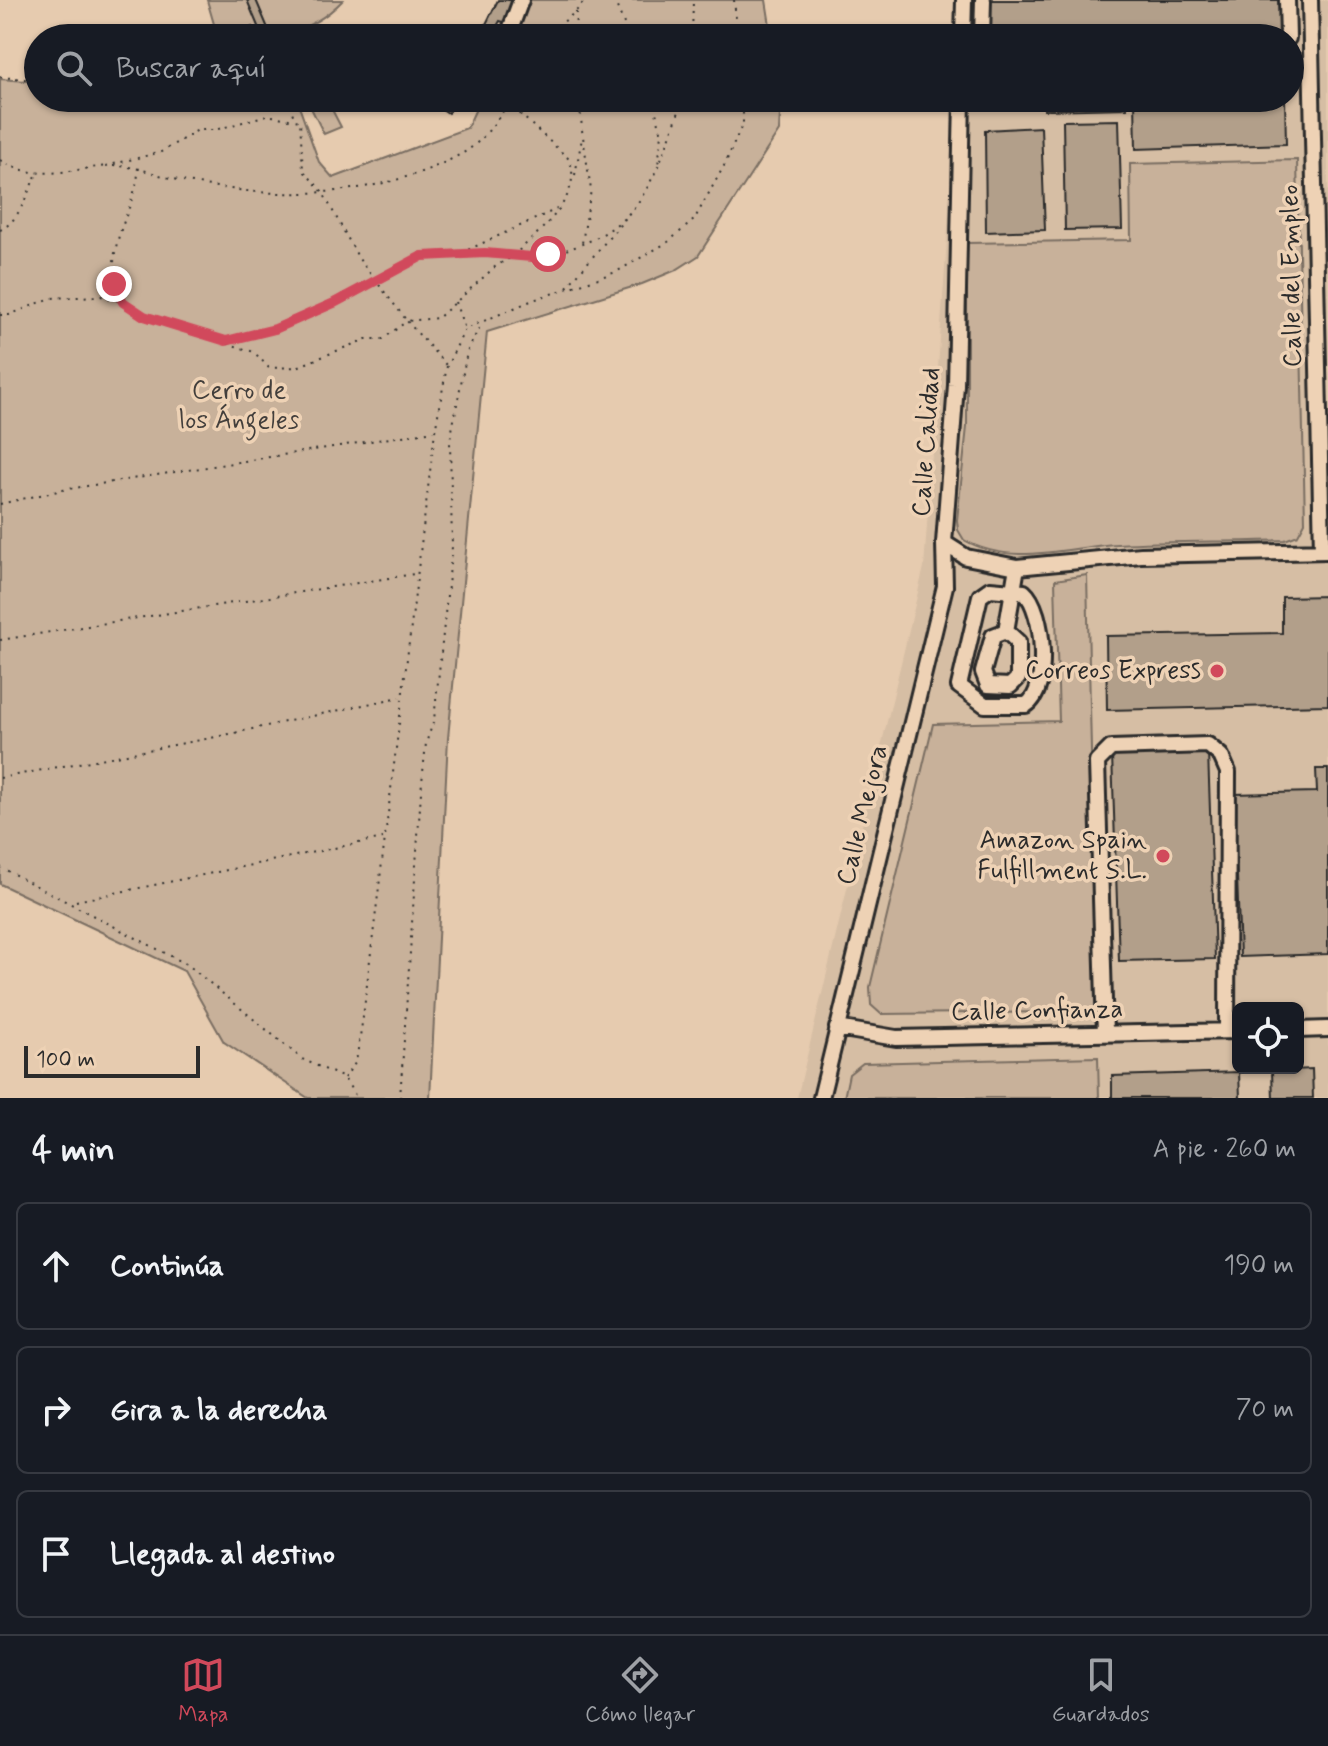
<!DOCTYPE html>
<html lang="es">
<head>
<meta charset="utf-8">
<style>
  body { margin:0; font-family:Mynerve,sans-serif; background:#242831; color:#f1f3f6 }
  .controls { position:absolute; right:24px; bottom:24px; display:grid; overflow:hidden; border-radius:12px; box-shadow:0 2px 6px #0004 }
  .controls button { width:72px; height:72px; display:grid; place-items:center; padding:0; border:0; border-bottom:2px solid #363941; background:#171b24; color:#f1f3f6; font:40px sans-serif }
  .scale { position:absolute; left:24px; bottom:20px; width:176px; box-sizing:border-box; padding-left:8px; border:4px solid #2b2b2b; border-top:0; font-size:22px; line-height:28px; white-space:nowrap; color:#2b2b2b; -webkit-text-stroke:6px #eed2b5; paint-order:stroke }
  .stop { position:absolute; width:24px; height:24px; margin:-18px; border:6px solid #d1495b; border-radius:50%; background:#fff }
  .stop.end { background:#d1495b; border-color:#fff; box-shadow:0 2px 8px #0008 }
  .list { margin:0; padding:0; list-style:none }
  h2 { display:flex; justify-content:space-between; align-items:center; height:104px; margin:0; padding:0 32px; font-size:34px }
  h2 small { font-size:26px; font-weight:400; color:#9ea1a6 }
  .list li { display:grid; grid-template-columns:52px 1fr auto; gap:24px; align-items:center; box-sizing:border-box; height:128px; margin:0 16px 16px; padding:0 16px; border:2px solid #363941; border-radius:12px }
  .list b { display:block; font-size:30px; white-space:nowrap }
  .list em { font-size:26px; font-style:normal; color:#9ea1a6 }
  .icon { flex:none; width:44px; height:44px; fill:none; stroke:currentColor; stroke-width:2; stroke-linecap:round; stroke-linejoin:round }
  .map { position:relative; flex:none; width:1328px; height:1098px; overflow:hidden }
  .search { position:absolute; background:#171b24; box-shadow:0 2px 6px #0004; left:24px; right:24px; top:24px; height:88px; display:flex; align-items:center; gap:20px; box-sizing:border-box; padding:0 28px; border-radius:44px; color:#9ea1a6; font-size:30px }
  .sheet { height:536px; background:#171b24 }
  nav { display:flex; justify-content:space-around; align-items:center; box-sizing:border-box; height:112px; border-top:2px solid #363941; background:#171b24; font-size:22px; color:#9ea1a6 }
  nav a { display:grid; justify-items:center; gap:4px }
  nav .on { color:#d1495b }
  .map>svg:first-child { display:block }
</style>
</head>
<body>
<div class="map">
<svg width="1328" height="1098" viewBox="0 0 1328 1098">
  <rect width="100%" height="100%" fill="#e6cbaf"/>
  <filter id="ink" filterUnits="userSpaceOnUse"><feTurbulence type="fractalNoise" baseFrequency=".0125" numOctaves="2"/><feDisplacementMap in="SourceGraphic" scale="16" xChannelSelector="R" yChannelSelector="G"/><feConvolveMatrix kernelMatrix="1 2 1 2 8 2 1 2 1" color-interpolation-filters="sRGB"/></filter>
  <g filter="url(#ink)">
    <path fill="#d6bea4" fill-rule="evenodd" d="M 964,0 L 1328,0 L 1328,1098 L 797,1098 L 924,567 L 957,98 L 1290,98 L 1290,38 L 961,38 ZM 1238,1008 L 1298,1008 L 1298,1068 L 1238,1068 Z"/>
    <path fill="#c8b19a" stroke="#7a6e62" stroke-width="2" d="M 207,0 L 343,0 C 307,38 267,38 218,38 Z
      M 528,0 L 766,0 L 772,38 L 514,38 Z
      M 0,79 L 38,82 L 38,98 L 296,98 L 319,162 L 333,178 L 467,128 L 481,98 L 781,98 L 779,131 L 698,256 L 676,270 L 642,284 L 487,332 L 448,738 L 430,1098 L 308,1098 L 224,1042 L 184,971 L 0,884 Z
      M 316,98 L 326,98 L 341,127 L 324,134 L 308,102 Z
      M 1297,160 L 1305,522 L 1298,535 L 1285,540 C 1229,542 1173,541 1117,544 C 1067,547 1012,567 964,540 L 958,530 L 957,520 L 967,427 L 967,243 L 1131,240 L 1130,164 Z
      M 1087,575 L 1097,1011 L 1075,1012 L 1075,1006 L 1063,1007 L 1062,1012 L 881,1014 L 871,1005 L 870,987 L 933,724 L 1059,721 L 1055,580 Z
      M 1098,1057 L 1099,1098 L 844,1098 L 849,1074 L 863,1063 Z"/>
    <path fill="#b29f8a" stroke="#2b2b2b" stroke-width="2" d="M 247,0 L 256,0 L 270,33 L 262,36 Z
      M 498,0 L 516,0 L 506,23 L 500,21 L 490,38 L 479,38 Z
      M 990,0 L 1284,0 L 1285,38 L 991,38 Z
      M 252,27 L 255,35 L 227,38 Z
      M 442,98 L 460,98 L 448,113 L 436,105 Z
      M 1044,98 L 1127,98 L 1127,108 L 1044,110 Z
      M 1285,98 L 1286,144 L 1136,149 L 1135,99 Z
      M 1119,120 L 1122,229 L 1065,230 L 1063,121 Z
      M 1041,127 L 1045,230 L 986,232 L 985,130 Z
      M 1328,596 L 1328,705 L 1107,710 L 1106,636 L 1282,633 L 1282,597 Z
      M 1208,752 L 1215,959 L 1119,961 L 1112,754 Z
      M 1316,769 L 1328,769 L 1328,954 L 1240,957 L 1234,794 L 1317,792 Z
      M 1312,1069 L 1313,1098 L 1273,1098 L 1272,1071 Z
      M 1239,1072 L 1240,1098 L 1112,1098 L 1112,1076 Z"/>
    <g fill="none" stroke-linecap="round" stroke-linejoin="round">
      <defs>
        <path id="minor" d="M 1287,0 L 1288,38
          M 1310,0 L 1322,551
          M 507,38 L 521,0
          M 963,38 L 964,0
          M 982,38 L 983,0
          M 986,98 L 1030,98
          M 944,543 L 966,557 L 1017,567 L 1141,555 L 1328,551
          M 990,589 L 1024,592 C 1044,609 1051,690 1026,705 L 985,705 L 959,686 L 980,596 Z
          M 1006,631 L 1018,642 L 1018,678 L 1010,686 L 988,685 L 983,672 L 993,636 L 1006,631 L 1017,567
          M 837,1028 L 896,1038 L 1238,1031
          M 1298,1030 L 1328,1029
          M 1105,1034 L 1097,762 L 1111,748 L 1208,745 L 1221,756 L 1228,772 L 1227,1031
          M 821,1098 L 945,586 L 944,543 L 956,385 L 962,98"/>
      </defs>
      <use href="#minor" stroke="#2b2b2b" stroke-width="20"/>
      <path stroke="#2b2b2b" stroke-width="2" stroke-dasharray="2 6" stroke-linecap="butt" d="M 614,0 L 630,38
        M 734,0 L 738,38
        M 547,38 C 556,25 580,12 584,0
        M 575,38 L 576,11
        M 692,38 L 693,0
        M 0,77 L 38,80
        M 286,98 L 295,119
        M 579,98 L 582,128
        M 652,98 L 662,134 L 658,165
        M 508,103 L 569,159 C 585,197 537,233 513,256 C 557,259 613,239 639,201 C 660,170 671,132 684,98
        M 582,130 L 591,190 L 582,243
        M 0,160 C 35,182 66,170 107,166
        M 106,166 L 161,152 L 198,130 L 215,130 L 267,115 L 300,121 L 303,170 L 322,191 L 359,259 L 407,321 L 438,318 L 496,266 L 513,256
        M 113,166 C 134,166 146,171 166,177 C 188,183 215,187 238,190 C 312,199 397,190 463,153 C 483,142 500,117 511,98
        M 575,175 L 582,138
        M 0,230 C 20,221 26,194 36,176
        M 461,253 L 557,209
        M 567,287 L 630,213
        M 122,301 C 98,248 135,217 139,166
        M 455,302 L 465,329
        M 0,315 L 9,315 L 51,298 L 101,296 L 123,302 L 144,316 L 254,352 L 269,368 L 297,367 L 366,339 L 383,339 L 407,321 L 446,365
        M 227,341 L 275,329 L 334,303 L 422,256 L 485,253 L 509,256
        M 0,504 L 62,490 L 434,431
        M 0,640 L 414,574
        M 0,778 L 211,738 L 400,697
        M 0,867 L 188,965 L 302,1059 L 344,1078 L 357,1098
        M 76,901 L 383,838
        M 344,1078 L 356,1062 L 363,1017 L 435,431 L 447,366 L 465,329 L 533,300 L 616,272 L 668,242 L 694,220 L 725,164 L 743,123 L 743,98
        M 400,1098 L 421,792 L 426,743 L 434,720 L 452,547 L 450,441 L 467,352 L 481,324"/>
      <use href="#minor" stroke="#eed2b5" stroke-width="14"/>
    </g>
  </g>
  <g fill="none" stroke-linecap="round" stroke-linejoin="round" filter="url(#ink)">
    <path stroke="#d1495b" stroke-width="10" d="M 114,284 L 123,302 L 144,316 L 226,341 L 275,329 L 334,303 L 422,256 L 485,253 L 532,257 L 548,254"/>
  </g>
  <g fill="#d1495b" stroke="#eed2b5" stroke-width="3">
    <circle cx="1217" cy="671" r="8"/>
    <circle cx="1163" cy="856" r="8"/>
  </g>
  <g text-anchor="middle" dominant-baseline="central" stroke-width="7" stroke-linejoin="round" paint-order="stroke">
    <g font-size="26" fill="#2b2b2b" stroke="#eed2b5">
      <text transform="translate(1292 276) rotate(-91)">Calle del Empleo</text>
      <text transform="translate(927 442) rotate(-86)">Calle Calidad</text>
      <text transform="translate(863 815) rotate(-76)">Calle Mejora</text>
      <text transform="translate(1037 1011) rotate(-1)">Calle Confianza</text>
    </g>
    <g font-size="26" fill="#433f3c" stroke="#eed2b5">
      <text x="239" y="391">Cerro de<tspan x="239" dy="30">los Ángeles</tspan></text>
    </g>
    <g font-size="26" fill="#2b2b2b" stroke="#eed2b5" text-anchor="end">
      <text x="1201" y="671">Correos Express</text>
      <text x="1147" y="841">Amazon Spain<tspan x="1147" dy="30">Fulfillment S.L.</tspan></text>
    </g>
  </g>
</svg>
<div class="controls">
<button><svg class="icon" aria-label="locate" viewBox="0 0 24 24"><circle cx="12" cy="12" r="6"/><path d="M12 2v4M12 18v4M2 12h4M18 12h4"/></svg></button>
</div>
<div class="scale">100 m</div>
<div class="stop" style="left:548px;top:254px"></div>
<div class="stop end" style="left:114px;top:284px"></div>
<div class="search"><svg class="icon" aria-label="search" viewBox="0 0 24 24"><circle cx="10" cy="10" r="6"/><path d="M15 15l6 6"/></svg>Buscar aquí</div>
</div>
<section class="sheet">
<h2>4 min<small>A pie · 260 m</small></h2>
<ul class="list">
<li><svg class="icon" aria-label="ahead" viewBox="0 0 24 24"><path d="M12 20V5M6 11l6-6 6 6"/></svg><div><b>Continúa</b></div><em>190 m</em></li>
<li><svg class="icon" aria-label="right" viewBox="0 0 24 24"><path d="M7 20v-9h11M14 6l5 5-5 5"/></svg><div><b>Gira a la derecha</b></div><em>70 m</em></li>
<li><svg class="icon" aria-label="arrive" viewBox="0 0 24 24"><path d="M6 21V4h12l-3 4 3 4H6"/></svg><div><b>Llegada al destino</b></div></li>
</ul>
</section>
<nav>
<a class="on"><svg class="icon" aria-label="map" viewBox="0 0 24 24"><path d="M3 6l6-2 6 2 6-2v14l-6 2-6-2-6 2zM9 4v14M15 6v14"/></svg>Mapa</a>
<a><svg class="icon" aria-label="directions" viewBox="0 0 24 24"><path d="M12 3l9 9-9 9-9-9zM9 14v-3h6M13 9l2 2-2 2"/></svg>Cómo llegar</a>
<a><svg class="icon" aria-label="saved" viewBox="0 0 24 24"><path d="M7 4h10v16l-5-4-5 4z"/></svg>Guardados</a>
</nav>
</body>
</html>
